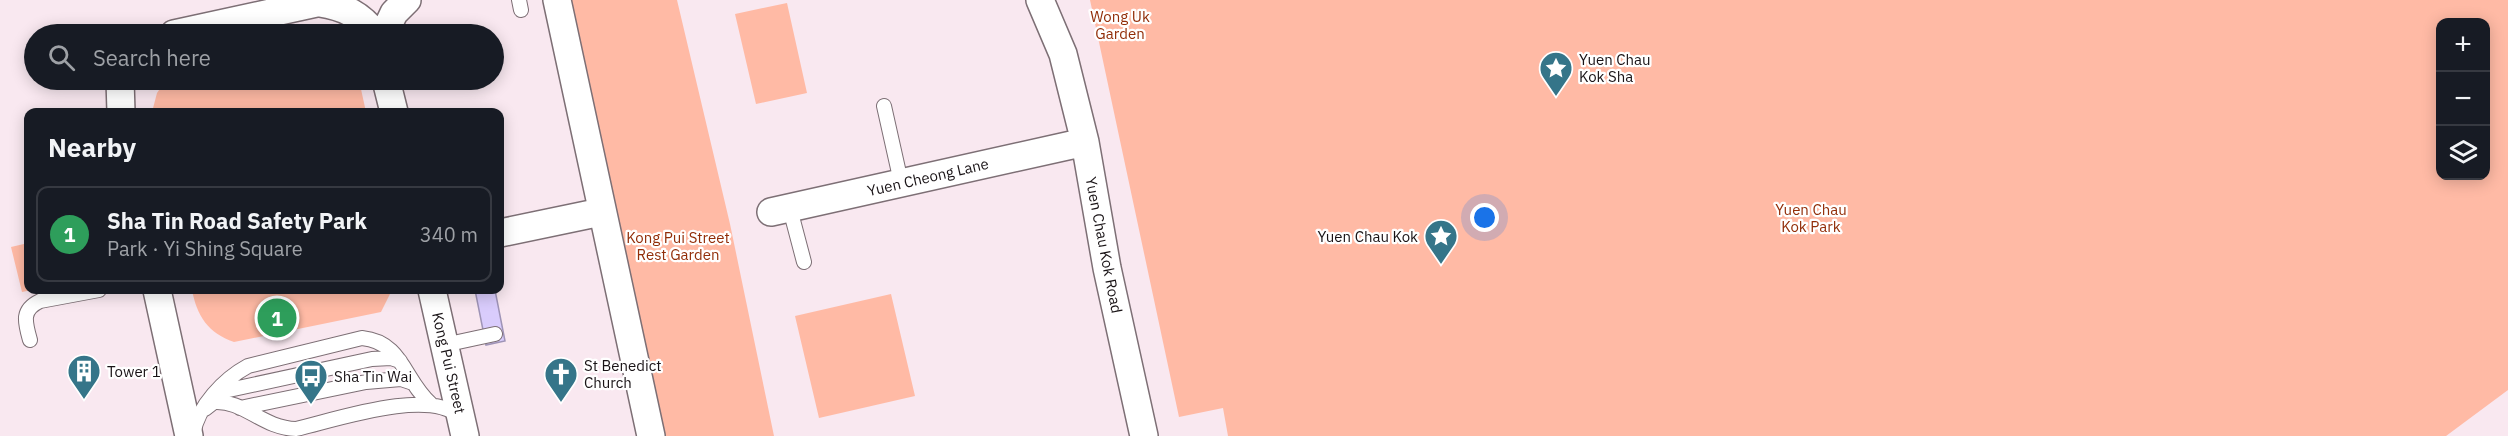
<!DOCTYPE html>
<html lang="en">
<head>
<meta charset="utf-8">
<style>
  body { margin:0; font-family:"IBM Plex Sans",sans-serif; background:#20242c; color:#f1f3f6 }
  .controls { position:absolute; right:18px; top:18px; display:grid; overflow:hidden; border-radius:12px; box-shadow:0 3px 15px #0003 }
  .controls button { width:54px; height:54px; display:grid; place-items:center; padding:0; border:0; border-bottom:2px solid #363941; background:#171b24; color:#f1f3f6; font:30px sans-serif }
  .you { position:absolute; left:1485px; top:218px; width:21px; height:21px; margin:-15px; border:4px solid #fff; border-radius:50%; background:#1a73e8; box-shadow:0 0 0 9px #1a73e833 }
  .badge { display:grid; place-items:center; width:39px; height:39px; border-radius:50%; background:#ea580c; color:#fff; font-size:20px; font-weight:700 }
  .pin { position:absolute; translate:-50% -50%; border:3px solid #fff; box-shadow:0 2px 6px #0006 }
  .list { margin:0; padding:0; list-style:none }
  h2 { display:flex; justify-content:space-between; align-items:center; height:78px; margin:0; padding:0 24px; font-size:26px }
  h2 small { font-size:20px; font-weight:400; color:#9ea1a6 }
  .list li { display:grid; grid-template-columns:39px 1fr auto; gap:18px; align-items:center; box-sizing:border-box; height:96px; margin:0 12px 12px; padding:0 12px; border:2px solid #363941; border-radius:12px }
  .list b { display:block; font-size:22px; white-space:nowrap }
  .list p { margin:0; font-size:20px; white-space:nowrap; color:#9ea1a6 }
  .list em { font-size:20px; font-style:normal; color:#9ea1a6 }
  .icon { flex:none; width:33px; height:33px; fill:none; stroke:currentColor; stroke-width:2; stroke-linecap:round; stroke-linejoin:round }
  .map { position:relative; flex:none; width:2508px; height:436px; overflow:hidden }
  .search { position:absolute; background:#171b24; box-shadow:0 3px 15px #0003; left:24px; top:24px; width:480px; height:66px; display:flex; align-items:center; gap:15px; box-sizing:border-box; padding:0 21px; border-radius:33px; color:#9ea1a6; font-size:22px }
  .panel { position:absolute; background:#171b24; box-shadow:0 3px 15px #0003; left:24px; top:108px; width:480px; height:186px; border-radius:12px }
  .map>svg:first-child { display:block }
</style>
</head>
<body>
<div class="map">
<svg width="2508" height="436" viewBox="0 0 2508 436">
  <rect width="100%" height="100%" fill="#f9e8f0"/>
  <path fill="#ffbaa5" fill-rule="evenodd" d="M 567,0 L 677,0 L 730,224 L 774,436 L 663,436 Z
    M 1090,0 L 2508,0 L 2508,390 L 2446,436 L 1228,436 L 1223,408 L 1179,417 ZM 2440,22 L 2486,22 L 2486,176 L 2440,176 Z
    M 787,3 L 807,93 L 756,104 L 735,14 Z
    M 166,80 L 359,80 L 366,112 L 152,112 L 157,93 Z
    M 28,243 L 28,290 L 32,290 L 22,292 L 11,247 Z
    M 192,290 L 392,290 L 381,312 L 234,342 C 208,333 197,316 192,290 Z
    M 891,294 L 915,396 L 819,418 L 795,316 Z"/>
  <path fill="#d9ccfc" stroke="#9f94b7" stroke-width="1.5" d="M 475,290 L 495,290 L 505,341 L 486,345 Z"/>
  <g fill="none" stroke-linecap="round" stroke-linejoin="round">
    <defs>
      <path id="lane" d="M 519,0 L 521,10
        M 884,106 L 901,182
        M 790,209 L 804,262
        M 30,340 C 25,322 21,310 40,301 L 99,290
        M 444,345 L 495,334
        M 215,393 L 372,359 L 391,358 L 400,361
        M 240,408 L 366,382 L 401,379 L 413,383
        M 205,409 L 214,402 C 244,400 262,428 296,429 C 335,420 427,388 459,416
        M 193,434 C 198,406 224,379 248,366 L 362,338 C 403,342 404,381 431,404"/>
      <path id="street" d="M 557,0 L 651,436
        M 1040,0 L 1063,54 L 1085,142 L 1107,268 L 1144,436
        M 320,3 C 344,7 360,14 375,34
        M 174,34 L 330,0
        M 384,34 L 394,13 L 407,0
        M 120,80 L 121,112
        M 386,80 L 394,112
        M 771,212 L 1085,142
        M 500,233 L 601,212
        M 157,290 L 189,436
        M 432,290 L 465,436"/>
    </defs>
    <use href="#lane" stroke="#7d6f75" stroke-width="16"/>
    <use href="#street" stroke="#7d6f75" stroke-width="30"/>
    <use href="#lane" stroke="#fff" stroke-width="14"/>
    <use href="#street" stroke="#fff" stroke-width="27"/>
  </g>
  <defs>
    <symbol id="sight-pin" viewBox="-11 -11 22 30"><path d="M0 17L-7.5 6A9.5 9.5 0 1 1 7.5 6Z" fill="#357589" stroke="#fff"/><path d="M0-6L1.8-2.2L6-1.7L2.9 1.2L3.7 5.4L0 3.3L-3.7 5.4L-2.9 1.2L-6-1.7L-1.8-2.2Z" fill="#fff"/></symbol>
    <symbol id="building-pin" viewBox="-11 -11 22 30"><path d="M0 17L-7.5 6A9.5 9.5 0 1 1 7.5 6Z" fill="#357589" stroke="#fff"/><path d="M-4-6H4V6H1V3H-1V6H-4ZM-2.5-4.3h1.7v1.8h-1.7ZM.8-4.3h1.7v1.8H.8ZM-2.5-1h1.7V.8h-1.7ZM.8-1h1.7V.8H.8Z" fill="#fff"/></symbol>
    <symbol id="church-pin" viewBox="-11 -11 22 30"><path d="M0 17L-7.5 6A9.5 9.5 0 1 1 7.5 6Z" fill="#357589" stroke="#fff"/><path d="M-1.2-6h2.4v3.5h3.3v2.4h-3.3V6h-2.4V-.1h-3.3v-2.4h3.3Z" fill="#fff"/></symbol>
    <symbol id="bus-pin" viewBox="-11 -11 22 30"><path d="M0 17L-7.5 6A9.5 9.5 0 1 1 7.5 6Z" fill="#357589" stroke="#fff"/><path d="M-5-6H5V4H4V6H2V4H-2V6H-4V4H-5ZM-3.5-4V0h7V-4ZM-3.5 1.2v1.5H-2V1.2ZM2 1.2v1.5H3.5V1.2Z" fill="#fff"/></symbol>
  </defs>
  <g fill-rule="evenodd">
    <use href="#sight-pin" x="1537" y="49" width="38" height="52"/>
    <use href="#sight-pin" x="1422" y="217" width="38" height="52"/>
    <use href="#building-pin" x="65" y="352" width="38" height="52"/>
    <use href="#church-pin" x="542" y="355" width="38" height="52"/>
    <use href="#bus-pin" x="292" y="357" width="38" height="52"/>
  </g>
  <g text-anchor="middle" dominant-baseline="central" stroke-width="4.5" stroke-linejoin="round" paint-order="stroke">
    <g font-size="15" fill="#922e09" stroke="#fff">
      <text x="1120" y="16">Wong Uk<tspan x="1120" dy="17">Garden</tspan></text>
      <text x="1811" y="209">Yuen Chau<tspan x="1811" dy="17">Kok Park</tspan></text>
      <text x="678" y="237">Kong Pui Street<tspan x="678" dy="17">Rest Garden</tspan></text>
    </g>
    <g font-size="15" fill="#191316" stroke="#fff" text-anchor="start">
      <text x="1579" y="59">Yuen Chau<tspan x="1579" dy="17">Kok Sha</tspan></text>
      <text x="1418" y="236" text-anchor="end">Yuen Chau Kok</text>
      <text x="584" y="365">St Benedict<tspan x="584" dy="17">Church</tspan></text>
      <text x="107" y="371">Tower 1</text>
      <text x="334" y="376">Sha Tin Wai</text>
    </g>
    <g font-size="15" fill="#191316" stroke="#fff">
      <text transform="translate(928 177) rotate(-13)">Yuen Cheong Lane</text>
      <text transform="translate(1104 245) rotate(79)">Yuen Chau Kok Road</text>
      <text transform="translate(449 363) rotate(77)">Kong Pui Street</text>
    </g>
  </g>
</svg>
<div class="controls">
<button>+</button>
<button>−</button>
<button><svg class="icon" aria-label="layers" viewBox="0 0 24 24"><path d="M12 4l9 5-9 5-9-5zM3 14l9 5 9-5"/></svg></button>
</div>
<div class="you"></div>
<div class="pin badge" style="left:277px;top:318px;background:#2e9e5b">1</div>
<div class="search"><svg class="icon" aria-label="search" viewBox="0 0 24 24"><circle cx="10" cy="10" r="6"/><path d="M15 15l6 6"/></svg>Search here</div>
<section class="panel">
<h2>Nearby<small></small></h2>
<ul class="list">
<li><span class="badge" style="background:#2e9e5b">1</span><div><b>Sha Tin Road Safety Park</b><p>Park · Yi Shing Square</p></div><em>340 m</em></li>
</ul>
</section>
</div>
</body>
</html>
